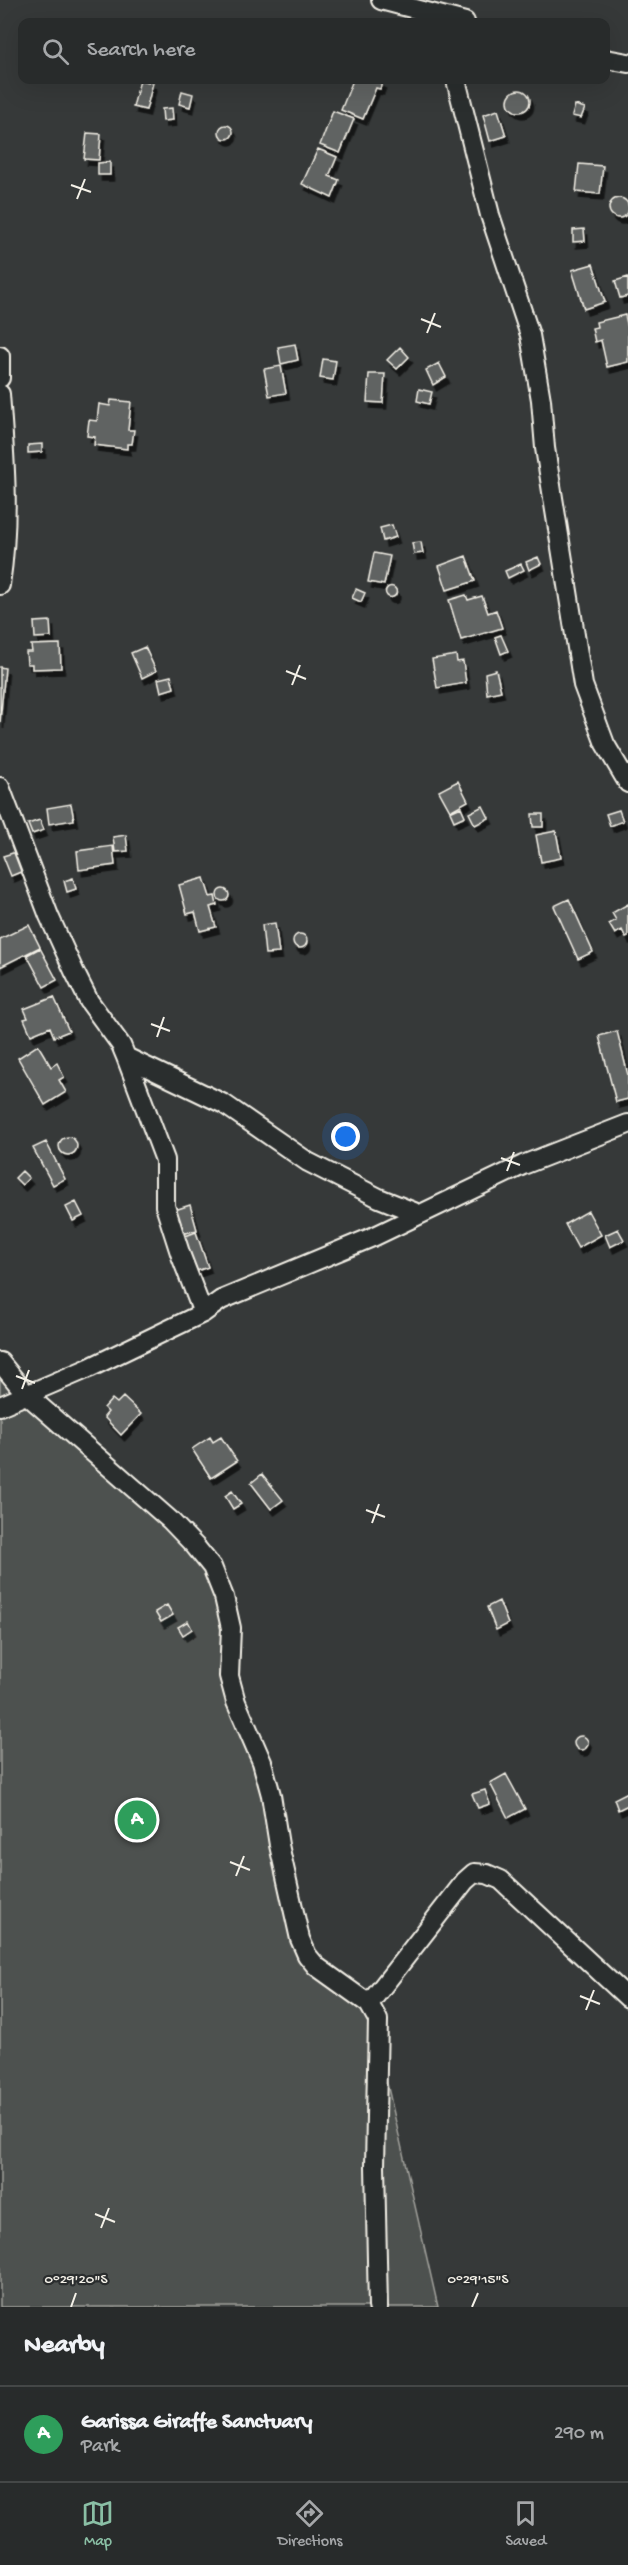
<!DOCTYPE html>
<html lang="en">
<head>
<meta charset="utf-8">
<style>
  body { margin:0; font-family:"Gochi Hand",sans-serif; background:#343737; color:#f1f3f6 }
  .you { position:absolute; left:346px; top:1137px; width:21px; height:21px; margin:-15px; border:4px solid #fff; border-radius:50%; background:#1a73e8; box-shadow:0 0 0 9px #1a73e833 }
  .badge { display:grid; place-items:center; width:39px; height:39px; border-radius:50%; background:#8abfa5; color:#fff; font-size:20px; font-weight:700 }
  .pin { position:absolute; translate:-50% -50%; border:3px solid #fff; box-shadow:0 2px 6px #0006 }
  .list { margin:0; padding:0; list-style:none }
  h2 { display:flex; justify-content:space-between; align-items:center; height:78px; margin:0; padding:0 24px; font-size:26px }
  h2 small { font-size:20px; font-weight:400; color:#a5a7a9 }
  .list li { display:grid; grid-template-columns:39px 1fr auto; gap:18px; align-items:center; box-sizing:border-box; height:96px; padding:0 24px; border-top:2px solid #444747 }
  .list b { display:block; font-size:22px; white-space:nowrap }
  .list p { margin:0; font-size:20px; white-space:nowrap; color:#a5a7a9 }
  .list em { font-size:20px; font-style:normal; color:#a5a7a9 }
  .icon { flex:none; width:33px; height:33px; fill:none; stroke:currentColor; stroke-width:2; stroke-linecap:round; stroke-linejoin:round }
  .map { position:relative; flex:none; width:628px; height:2307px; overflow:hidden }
  .search { position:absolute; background:#282b2b; box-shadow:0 6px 24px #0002; left:18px; right:18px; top:18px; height:66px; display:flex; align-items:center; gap:15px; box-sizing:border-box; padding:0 21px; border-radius:12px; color:#a5a7a9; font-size:22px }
  .sheet { height:174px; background:#282b2b }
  nav { display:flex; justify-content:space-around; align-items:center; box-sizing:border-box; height:84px; border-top:2px solid #444747; background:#282b2b; font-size:16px; color:#a5a7a9 }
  nav a { display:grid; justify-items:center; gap:3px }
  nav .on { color:#8abfa5 }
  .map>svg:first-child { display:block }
</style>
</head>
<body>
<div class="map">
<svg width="628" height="2307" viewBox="0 0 628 2307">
  <defs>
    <filter id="shadow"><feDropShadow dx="3.5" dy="6" stdDeviation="0" flood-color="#0009"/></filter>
  </defs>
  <rect width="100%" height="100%" fill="#363939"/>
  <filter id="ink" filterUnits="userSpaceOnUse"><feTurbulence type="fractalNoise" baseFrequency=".0167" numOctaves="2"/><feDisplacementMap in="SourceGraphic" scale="12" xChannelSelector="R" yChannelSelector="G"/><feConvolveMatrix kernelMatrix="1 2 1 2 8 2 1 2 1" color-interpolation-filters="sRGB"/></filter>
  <g filter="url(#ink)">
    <path fill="#4e514f" stroke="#a1a19c" stroke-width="1.5" d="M 0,1363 L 212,1567 L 300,1939 L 369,2004 L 438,2307 L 0,2307 Z"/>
    <path fill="#616362" stroke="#f4f1e8" stroke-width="1.5" filter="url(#shadow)" d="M 140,80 L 153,83 L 146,110 L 133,107 Z
      M 353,80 L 375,80 L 382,83 L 380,89 L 376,88 L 363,119 L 341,110 Z
      M508 101a11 11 0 1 1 22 0a11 11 0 1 1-22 0Z
      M 182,91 L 193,94 L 190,107 L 179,104 Z
      M 575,105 L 585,108 L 581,118 L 572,116 Z
      M 172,108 L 173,120 L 163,121 L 162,109 Z
      M 498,110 L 506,136 L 490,141 L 483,115 Z
      M 333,111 L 354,119 L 340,153 L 320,145 Z
      M219 132a7 7 0 1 1 14 0a7 7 0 1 1-14 0Z
      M 87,133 L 101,134 L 99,160 L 84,159 Z
      M 318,149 L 337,157 L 329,176 L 339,180 L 332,198 L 302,184 Z
      M 110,162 L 110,175 L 98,175 L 98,163 Z
      M 579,164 L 603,166 L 600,194 L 576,192 Z
      M609 208a10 10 0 1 1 20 0a10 10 0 1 1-20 0Z
      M 584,229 L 585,241 L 573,242 L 573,230 Z
      M 593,264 L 605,302 L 584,309 L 572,270 Z
      M 628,277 L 628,296 L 620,298 L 615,281 Z
      M 625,315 L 628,328 L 628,362 L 607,367 L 601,340 L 595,342 L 592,328 L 597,327 L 596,322 Z
      M 295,344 L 298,360 L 281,364 L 278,347 Z
      M 400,347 L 409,357 L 397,369 L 387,360 Z
      M 323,359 L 336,361 L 333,380 L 320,378 Z
      M 439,363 L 446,377 L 433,385 L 426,370 Z
      M 281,366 L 286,393 L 269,396 L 264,369 Z
      M 369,374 L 385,374 L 383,403 L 367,402 Z
      M 419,389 L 432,392 L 429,404 L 417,401 Z
      M 111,400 L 131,402 L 128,430 L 134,430 L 132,444 L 127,444 L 127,449 L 94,445 L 95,437 L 87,436 L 89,420 L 97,421 L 99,404 L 110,406 Z
      M 42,444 L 42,452 L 28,453 L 28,445 Z
      M 392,525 L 396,537 L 383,541 L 380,528 Z
      M 421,542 L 423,553 L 414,554 L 412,543 Z
      M 374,553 L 390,556 L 384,585 L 368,582 Z
      M 466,556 L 475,581 L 447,590 L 439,566 Z
      M 538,557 L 541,564 L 529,570 L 526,562 Z
      M 521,564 L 524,570 L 508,578 L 505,571 Z
      M385.5 592a5.5 5.5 0 1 1 11 0a5.5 5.5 0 1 1-11 0Z
      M 356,589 L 365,593 L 361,602 L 352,598 Z
      M 466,595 L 468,600 L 482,596 L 488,613 L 496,610 L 502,628 L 461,640 L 449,600 Z
      M 50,621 L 51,637 L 35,638 L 34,622 Z
      M 501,635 L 508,651 L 501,654 L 495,637 Z
      M 60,644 L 61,668 L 32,669 L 32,664 L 27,664 L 26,652 L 32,652 L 31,645 Z
      M 145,647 L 156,671 L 142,678 L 131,653 Z
      M 456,655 L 457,662 L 463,661 L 466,683 L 437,688 L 432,659 Z
      M 0,667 L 5,668 L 0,723 Z
      M 496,670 L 501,691 L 487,694 L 485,673 Z
      M 171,676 L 174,688 L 161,692 L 158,679 Z
      M 458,781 L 468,801 L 450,811 L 439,791 Z
      M 71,804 L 74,820 L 49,824 L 47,808 Z
      M 483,806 L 489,818 L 475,825 L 469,813 Z
      M 461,807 L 465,816 L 454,821 L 450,812 Z
      M 619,810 L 623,821 L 610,826 L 606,814 Z
      M 532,814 L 543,814 L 543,827 L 533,827 Z
      M 40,820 L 44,830 L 32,834 L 28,824 Z
      M 556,831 L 561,858 L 541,862 L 536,835 Z
      M 126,835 L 128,851 L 115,852 L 113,837 Z
      M 113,846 L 115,865 L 79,870 L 77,851 Z
      M 16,852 L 23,871 L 11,876 L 3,856 Z
      M 73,878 L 76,889 L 67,892 L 64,881 Z
      M 204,878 L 210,897 L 215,896 L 217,905 L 210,907 L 216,927 L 200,931 L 195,912 L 187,914 L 179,885 Z
      M217 895a6 6 0 1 1 12 0a6 6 0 1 1-12 0Z
      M 569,899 L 593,952 L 578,959 L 554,906 Z
      M 628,904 L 628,937 L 626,938 L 622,930 L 615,934 L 609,924 L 616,920 L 612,913 Z
      M 275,923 L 279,953 L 265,954 L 262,925 Z
      M 29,925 L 40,947 L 0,967 L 0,939 Z
      M293 941a7 7 0 1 1 14 0a7 7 0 1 1-14 0Z
      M 40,948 L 57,980 L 44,987 L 27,955 Z
      M 54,997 L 69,1031 L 54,1037 L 50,1027 L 31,1035 L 24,1019 L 28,1018 L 24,1009 Z
      M 617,1031 L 628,1075 L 628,1099 L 616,1102 L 599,1036 Z
      M 38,1045 L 51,1067 L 57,1063 L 64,1077 L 59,1080 L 66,1092 L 45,1105 L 18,1058 Z
      M59 1146a9 9 0 1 1 18 0a9 9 0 1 1-18 0Z
      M 46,1142 L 65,1179 L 53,1185 L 33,1148 Z
      M 22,1171 L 29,1178 L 22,1185 L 15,1178 Z
      M 76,1202 L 83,1216 L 73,1221 L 66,1207 Z
      M 190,1205 L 197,1230 L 182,1234 L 175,1210 Z
      M 588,1211 L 601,1235 L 578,1248 L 565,1224 Z
      M 618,1229 L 624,1240 L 610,1247 L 605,1235 Z
      M 196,1232 L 208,1267 L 194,1272 L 183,1237 Z
      M 123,1397 L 141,1414 L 121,1435 L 104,1417 L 108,1412 L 104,1408 L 112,1399 L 117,1403 Z
      M 210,1437 L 213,1442 L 221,1437 L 237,1461 L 211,1478 L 192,1449 Z
      M 262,1474 L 283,1500 L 271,1509 L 251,1483 Z
      M 232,1491 L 241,1504 L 233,1509 L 225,1496 Z
      M 499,1601 L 508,1624 L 496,1630 L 487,1607 Z
      M 167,1605 L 173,1615 L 161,1622 L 155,1612 Z
      M 188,1621 L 192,1629 L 183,1635 L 178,1627 Z
      M574 1743a7 7 0 1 1 14 0a7 7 0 1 1-14 0Z
      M 506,1774 L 525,1809 L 508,1818 L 490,1783 Z
      M 485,1790 L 490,1804 L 478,1808 L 472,1794 Z
      M 628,1792 L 628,1805 L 618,1810 L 614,1799 Z"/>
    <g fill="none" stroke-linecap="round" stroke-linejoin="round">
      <defs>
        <path id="minor" d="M 381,0 L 465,22
          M 606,59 L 628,63
          M 456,80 L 490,215 L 530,335 L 541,400 L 545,448 L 583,685 L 605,744 L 628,783
          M 0,356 L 0,378
          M 0,394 C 5,461 10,518 0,585
          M 0,787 L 49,916 L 74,971 L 89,1001 L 121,1045 L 126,1057 L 224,1104 L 308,1162 L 379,1198 L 419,1214
          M 126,1057 L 165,1160 L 165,1206 L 181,1256 L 203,1313
          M 0,1362 L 26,1394 L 170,1520 L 195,1546 L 212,1567 L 224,1597 L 231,1628 L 229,1676 L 236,1702 L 262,1762 L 271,1795 L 279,1845 L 300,1939 L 307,1955 L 316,1966 L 369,2004 L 378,2020 L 375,2166 L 378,2307
          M 0,1406 L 89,1368 L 203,1313 L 221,1300 L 375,1236 L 523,1165 L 628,1124
          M 369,2004 L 465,1881 L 474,1873 L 487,1874 L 501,1880 L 628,1998"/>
      </defs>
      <use href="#minor" stroke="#f4f1e8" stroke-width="22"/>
      <use href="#minor" stroke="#2a2d2e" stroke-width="18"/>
    </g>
  </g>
  <path fill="none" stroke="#f4f1e8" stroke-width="2" d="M 71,185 L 91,192M 77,199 L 85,179M 421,319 L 441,327M 427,333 L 435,313M 286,671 L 306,679M 292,685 L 300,665M 151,1024 L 170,1031M 157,1037 L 164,1017M 501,1158 L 520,1165M 507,1171 L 514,1152M 16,1376 L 35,1383M 22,1389 L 29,1370M 366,1510 L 385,1517M 372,1523 L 379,1504M 230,1862 L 250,1870M 236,1876 L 244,1856M 580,1996 L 600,2004M 586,2010 L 594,1990M 95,2214 L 115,2222M 101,2228 L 109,2208M 71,2307 L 76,2293M 472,2307 L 478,2293"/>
  <g font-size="15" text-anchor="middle" fill="#f4f1e8" stroke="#2a2d2e" stroke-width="4.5" stroke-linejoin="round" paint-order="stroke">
    <text x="76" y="2283">0°29'20"S</text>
    <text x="478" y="2283">0°29'15"S</text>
  </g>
</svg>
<div class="you"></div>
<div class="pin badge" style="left:137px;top:1820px;background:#2e9e5b">A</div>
<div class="search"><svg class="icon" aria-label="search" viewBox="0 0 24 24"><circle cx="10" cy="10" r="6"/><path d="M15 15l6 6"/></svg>Search here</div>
</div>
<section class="sheet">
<h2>Nearby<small></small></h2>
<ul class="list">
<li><span class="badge" style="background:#2e9e5b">A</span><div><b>Garissa Giraffe Sanctuary</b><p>Park</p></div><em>290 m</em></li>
</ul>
</section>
<nav>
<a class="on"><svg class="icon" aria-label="map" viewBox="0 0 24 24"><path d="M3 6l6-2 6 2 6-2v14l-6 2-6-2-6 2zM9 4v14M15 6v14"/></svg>Map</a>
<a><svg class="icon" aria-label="directions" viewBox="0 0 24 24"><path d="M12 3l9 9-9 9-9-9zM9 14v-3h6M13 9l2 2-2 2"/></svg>Directions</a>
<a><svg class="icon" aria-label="saved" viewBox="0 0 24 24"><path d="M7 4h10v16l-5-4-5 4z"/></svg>Saved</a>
</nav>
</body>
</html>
